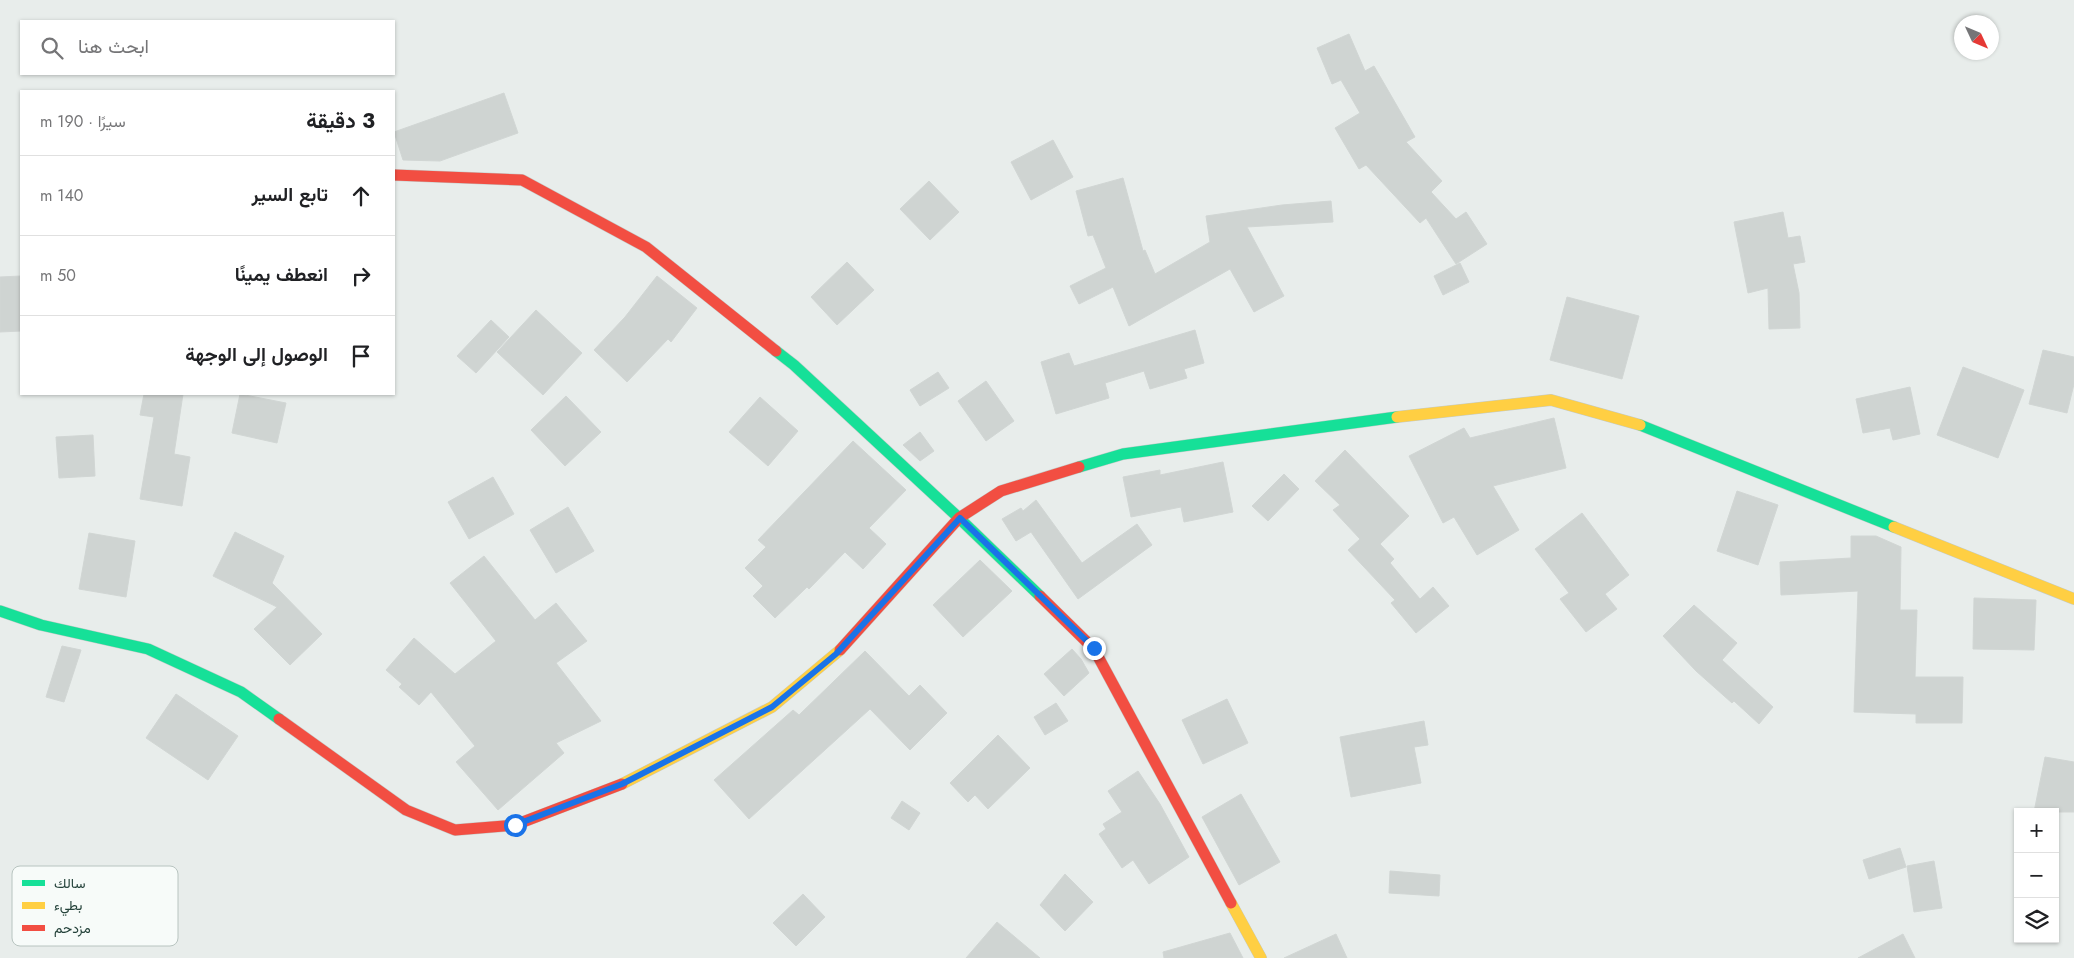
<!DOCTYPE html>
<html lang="ar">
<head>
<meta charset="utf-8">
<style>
  body { margin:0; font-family:Jost,Vazirmatn,sans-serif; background:#f2f2f2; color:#202124; direction:rtl }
  .controls { position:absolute; right:15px; bottom:15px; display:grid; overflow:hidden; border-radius:0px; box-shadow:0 1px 4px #0004 }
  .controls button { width:45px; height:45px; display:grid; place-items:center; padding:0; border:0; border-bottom:1px solid #e0e0e0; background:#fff; color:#202124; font:25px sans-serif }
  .compass { position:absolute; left:1954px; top:15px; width:45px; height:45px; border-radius:50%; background:#fff; box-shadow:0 1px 4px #0004; rotate:134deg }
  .stop { position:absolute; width:15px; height:15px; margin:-11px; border:4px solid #1a73e8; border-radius:50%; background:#fff }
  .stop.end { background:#1a73e8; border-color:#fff; box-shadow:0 1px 5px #0008 }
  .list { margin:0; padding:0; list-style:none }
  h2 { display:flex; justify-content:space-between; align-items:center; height:65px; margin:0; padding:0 20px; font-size:21px }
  h2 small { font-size:16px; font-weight:400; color:#757577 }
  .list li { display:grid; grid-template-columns:32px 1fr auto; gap:15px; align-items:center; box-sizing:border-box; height:80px; padding:0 20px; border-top:1px solid #e0e0e0 }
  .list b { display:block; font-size:19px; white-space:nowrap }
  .list em { font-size:16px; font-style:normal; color:#757577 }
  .icon { flex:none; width:28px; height:28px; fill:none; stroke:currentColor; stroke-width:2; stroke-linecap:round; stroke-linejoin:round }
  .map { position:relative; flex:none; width:2074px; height:958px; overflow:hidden; direction:ltr }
  .search { position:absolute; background:#fff; box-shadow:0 1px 4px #0004; left:20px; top:20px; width:375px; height:55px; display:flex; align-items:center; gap:12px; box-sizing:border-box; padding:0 18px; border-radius:0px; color:#757577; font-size:19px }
  .panel { position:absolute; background:#fff; box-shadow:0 1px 4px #0004; left:20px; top:90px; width:375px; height:305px; border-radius:0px; direction:rtl }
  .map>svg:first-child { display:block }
</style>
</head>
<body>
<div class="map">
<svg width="2074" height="958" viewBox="0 0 2074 958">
  <rect width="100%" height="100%" fill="#e8edeb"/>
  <path fill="#cfd4d2" stroke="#d1d6d4" d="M 1349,34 L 1365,71 L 1374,66 L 1415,137 L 1406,142 L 1442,181 L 1431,192 L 1456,219 L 1466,212 L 1487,244 L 1456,264 L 1426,218 L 1420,223 L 1366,165 L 1359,169 L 1335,128 L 1360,113 L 1341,80 L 1332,84 L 1317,48 Z
    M 504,93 L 518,133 L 440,161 L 403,160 L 394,132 Z
    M 1053,140 L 1073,177 L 1031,200 L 1011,162 Z
    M 1123,178 L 1143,251 L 1145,250 L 1155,274 L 1210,242 L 1206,216 L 1282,205 L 1331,201 L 1333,222 L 1247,227 L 1284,296 L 1254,312 L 1230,269 L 1129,326 L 1113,287 L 1079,304 L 1070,286 L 1106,268 L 1093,235 L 1088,236 L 1076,191 Z
    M 929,181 L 959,212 L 930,240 L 900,209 Z
    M 1783,212 L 1788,238 L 1800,236 L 1805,262 L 1793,264 L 1799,293 L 1800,328 L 1769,329 L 1768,288 L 1748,293 L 1734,222 Z
    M 847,262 L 874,290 L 837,325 L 811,297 Z
    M 1460,263 L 1469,282 L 1443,295 L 1434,276 Z
    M 21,276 L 21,331 L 0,332 L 0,277 Z
    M 657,276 L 697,308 L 671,342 L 668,339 L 627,382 L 594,350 L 625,317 Z
    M 1567,297 L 1639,316 L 1622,379 L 1550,360 Z
    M 536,310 L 582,353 L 543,395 L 497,352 Z
    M 491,320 L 509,337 L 476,373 L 457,356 Z
    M 1195,330 L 1204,363 L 1184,369 L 1187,378 L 1150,389 L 1144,371 L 1105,383 L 1109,398 L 1056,414 L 1041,362 L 1069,353 L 1074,366 Z
    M 2043,350 L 2074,357 L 2074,384 L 2067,413 L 2029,404 Z
    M 1963,367 L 2024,390 L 1998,458 L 1937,435 Z
    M 938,372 L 949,388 L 920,406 L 910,390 Z
    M 986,381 L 1014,421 L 986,441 L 958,401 Z
    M 1910,387 L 1920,434 L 1893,440 L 1890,428 L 1863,433 L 1856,399 Z
    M 144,394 L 183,394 L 174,454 L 190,457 L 182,506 L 140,499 L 154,417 L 140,415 Z
    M 240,394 L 286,403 L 277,443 L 232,433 Z
    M 566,396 L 601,432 L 565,466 L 531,430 Z
    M 760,397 L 798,431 L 768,466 L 729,432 Z
    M 1554,418 L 1566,468 L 1493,486 L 1519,530 L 1477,555 L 1454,517 L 1443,523 L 1409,456 L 1464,428 L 1470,438 Z
    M 920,432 L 934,451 L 920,461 L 903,445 Z
    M 93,435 L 95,476 L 59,478 L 56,437 Z
    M 853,441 L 906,490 L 869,528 L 886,544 L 863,569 L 845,552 L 809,589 L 807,587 L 775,618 L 753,596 L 763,586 L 745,568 L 766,547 L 758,540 Z
    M 1345,450 L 1409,516 L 1380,544 L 1394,559 L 1390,563 L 1420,599 L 1433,587 L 1449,606 L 1416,633 L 1391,603 L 1395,600 L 1348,550 L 1360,539 L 1333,510 L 1340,505 L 1315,481 Z
    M 1223,462 L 1233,512 L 1184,522 L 1181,507 L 1131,517 L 1123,477 L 1160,470 L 1160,475 Z
    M 1284,474 L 1299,489 L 1268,521 L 1252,506 Z
    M 493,477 L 514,514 L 469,539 L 448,502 Z
    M 1737,491 L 1778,505 L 1758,565 L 1717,551 Z
    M 1036,500 L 1082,563 L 1137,524 L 1152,545 L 1078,599 L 1031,532 L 1016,541 L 1002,519 L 1021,508 L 1023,511 Z
    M 568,507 L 594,551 L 556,573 L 530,530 Z
    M 1582,513 L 1629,575 L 1605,594 L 1617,609 L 1586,632 L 1560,599 L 1569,593 L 1535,549 Z
    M 235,532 L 284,556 L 272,583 L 322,634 L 290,665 L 254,629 L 277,607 L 213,576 Z
    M 89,533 L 135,541 L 126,597 L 79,589 Z
    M 1851,536 L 1876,536 L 1901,547 L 1900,610 L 1917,610 L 1915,677 L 1963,677 L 1962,723 L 1916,723 L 1916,714 L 1854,712 L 1858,591 L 1781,595 L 1780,562 L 1851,558 Z
    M 484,556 L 535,620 L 556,603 L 587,641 L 556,663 L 601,721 L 556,743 L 564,753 L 498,810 L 456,762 L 475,746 L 431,692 L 419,705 L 399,687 L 402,684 L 386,670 L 414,638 L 455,674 L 496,641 L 450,583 Z
    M 980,560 L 1012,591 L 963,637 L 933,605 Z
    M 1974,598 L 2036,600 L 2034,650 L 1973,649 Z
    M 1694,605 L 1737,643 L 1722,660 L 1773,707 L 1759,724 L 1734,701 L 1732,703 L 1696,671 L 1663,636 Z
    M 62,646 L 81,650 L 64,702 L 46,697 Z
    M 1072,649 L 1081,659 L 1089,673 L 1064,696 L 1044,674 Z
    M 865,651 L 909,696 L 920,685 L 947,713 L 910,750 L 870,709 L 749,819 L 714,780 L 793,710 L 799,715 Z
    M 176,694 L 238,736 L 208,780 L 146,738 Z
    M 1227,699 L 1248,743 L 1203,764 L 1182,720 Z
    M 1056,703 L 1068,721 L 1045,735 L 1034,717 Z
    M 1424,721 L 1428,745 L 1414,747 L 1421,783 L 1351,797 L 1340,737 Z
    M 998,735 L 1030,768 L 988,809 L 975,795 L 968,802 L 950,783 Z
    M 2045,757 L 2074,762 L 2074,812 L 2034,812 Z
    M 1138,771 L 1160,804 L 1189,857 L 1149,884 L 1133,860 L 1122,868 L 1099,834 L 1106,829 L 1103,824 L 1122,812 L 1108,791 Z
    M 1241,794 L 1280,862 L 1239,885 L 1202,817 Z
    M 902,801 L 920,813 L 909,830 L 891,818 Z
    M 1900,848 L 1906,867 L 1869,879 L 1863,860 Z
    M 1934,861 L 1942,908 L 1914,912 L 1907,866 Z
    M 1390,871 L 1440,875 L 1439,896 L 1389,893 Z
    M 1065,874 L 1093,902 L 1065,931 L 1040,905 Z
    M 803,894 L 825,917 L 796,946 L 773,923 Z
    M 997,922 L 1040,958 L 966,958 Z
    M 1230,933 L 1243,958 L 1164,958 L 1163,952 Z
    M 1336,934 L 1347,958 L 1284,958 Z
    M 1903,934 L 1915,958 L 1858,958 Z"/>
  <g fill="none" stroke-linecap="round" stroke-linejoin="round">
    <defs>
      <path id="fast" d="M 776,351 L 794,365 L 959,518 L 1040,596
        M 1640,425 L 1894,527
        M 1079,467 L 1123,454 L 1397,417
        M 0,611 L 41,625 L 148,649 L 241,692 L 279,719"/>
      <path id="slow" d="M 1397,417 L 1551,400 L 1640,425
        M 1894,527 L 2074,599
        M 622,784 L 772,707 L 840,650
        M 1231,903 L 1261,958"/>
      <path id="jam" d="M 394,175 L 522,180 L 646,247 L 776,351
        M 1040,596 L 1094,649 L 1231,903
        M 840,650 L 959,518 L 1001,491 L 1079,467
        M 279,719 L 406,810 L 455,830 L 515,825 L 622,784"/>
    </defs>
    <use href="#fast" stroke="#c3cbc8" stroke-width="12"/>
    <use href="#slow" stroke="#c3cbc8" stroke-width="12"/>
    <use href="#jam" stroke="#c3cbc8" stroke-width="12"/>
    <use href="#fast" stroke="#16e098" stroke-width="11"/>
    <use href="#slow" stroke="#ffcf43" stroke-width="11"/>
    <use href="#jam" stroke="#f24e42" stroke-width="11"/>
  </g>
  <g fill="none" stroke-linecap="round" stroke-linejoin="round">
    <path stroke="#1a73e8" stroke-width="6" d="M 515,825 L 622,784 L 772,707 L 836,654 L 960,518 L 1094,648"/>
  </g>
  <rect x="12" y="866" width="166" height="80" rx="8" fill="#f7fbf9" stroke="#b8c4c0" stroke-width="1"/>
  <rect x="22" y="880" width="23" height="6" fill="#16e098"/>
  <rect x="22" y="902" width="23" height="7" fill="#ffcf43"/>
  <rect x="22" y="925" width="23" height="6" fill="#f24e42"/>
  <g font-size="14" fill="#24423a">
    <text x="54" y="888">سالك</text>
    <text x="54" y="910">بطيء</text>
    <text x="54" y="933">مزدحم</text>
  </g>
</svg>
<div class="controls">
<button>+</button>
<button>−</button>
<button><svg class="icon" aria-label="layers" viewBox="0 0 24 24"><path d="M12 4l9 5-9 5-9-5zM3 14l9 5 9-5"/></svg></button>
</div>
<svg class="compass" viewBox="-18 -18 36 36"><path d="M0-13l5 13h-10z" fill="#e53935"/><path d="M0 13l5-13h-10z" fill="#757577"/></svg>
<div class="stop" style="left:515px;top:825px"></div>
<div class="stop end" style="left:1094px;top:648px"></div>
<div class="search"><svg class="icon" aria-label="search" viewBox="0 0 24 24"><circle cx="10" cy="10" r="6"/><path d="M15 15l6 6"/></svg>ابحث هنا</div>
<section class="panel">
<h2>3 دقيقة<small>سيرًا · 190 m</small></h2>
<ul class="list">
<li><svg class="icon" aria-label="ahead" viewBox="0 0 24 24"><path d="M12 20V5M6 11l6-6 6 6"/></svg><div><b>تابع السير</b></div><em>140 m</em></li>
<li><svg class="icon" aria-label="right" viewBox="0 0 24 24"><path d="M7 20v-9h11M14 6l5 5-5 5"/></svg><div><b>انعطف يمينًا</b></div><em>50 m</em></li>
<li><svg class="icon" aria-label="arrive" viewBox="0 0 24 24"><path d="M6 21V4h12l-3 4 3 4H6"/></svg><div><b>الوصول إلى الوجهة</b></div></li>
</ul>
</section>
</div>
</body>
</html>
